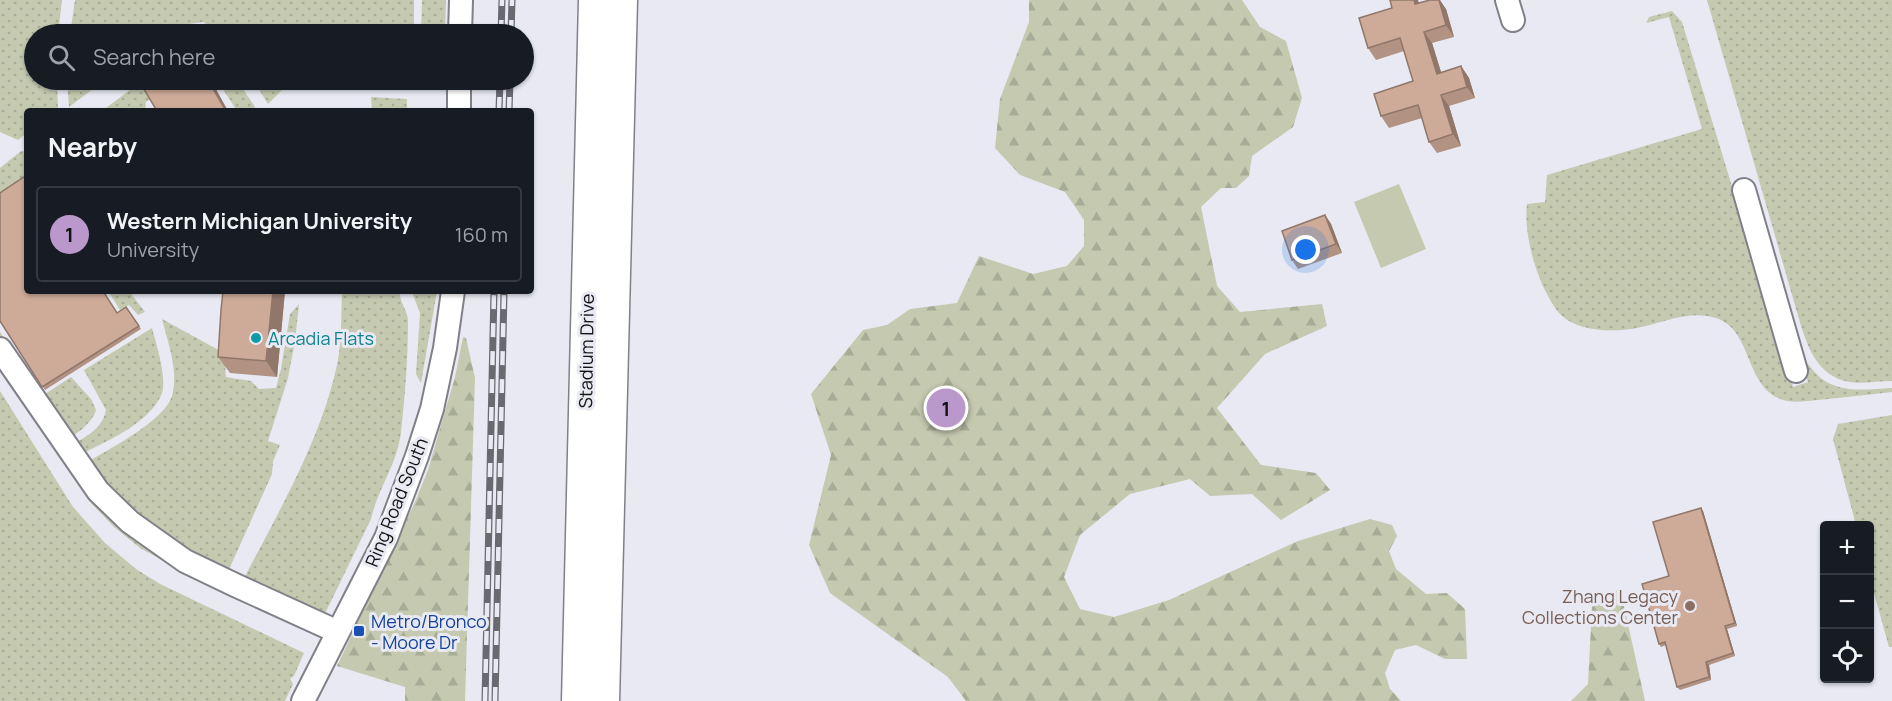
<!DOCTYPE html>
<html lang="en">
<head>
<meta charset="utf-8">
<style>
  body { margin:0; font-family:Manrope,sans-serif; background:#242831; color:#f1f3f6 }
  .controls { position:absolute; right:18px; bottom:18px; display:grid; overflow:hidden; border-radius:6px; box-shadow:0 2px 4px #0004 }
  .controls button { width:54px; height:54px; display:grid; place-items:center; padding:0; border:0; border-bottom:2px solid #363941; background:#171b24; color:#f1f3f6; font:30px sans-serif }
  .you { position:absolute; left:1306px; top:250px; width:21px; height:21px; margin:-15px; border:4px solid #fff; border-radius:50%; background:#1a73e8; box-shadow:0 0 0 9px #1a73e833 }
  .badge { display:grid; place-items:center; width:39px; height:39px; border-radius:50%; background:#bb98cc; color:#111; font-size:20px; font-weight:700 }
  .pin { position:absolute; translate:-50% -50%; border:3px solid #fff; box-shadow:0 2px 6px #0006 }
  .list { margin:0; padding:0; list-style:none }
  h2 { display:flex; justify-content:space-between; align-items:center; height:78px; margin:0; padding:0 24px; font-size:26px }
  h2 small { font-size:20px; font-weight:400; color:#9ea1a6 }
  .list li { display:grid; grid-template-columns:39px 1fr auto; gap:18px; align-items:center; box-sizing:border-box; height:96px; margin:0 12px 12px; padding:0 12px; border:2px solid #363941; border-radius:6px }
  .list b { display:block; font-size:22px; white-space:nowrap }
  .list p { margin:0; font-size:20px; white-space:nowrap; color:#9ea1a6 }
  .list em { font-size:20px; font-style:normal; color:#9ea1a6 }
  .icon { flex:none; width:33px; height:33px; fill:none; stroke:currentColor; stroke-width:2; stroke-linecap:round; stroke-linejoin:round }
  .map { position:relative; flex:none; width:1892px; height:701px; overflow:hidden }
  .search { position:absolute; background:#171b24; box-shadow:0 2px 4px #0004; left:24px; top:24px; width:510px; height:66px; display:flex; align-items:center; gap:15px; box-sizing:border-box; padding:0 21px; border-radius:33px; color:#9ea1a6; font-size:22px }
  .panel { position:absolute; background:#171b24; box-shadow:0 2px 4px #0004; left:24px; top:108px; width:510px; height:186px; border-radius:6px }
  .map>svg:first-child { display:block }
</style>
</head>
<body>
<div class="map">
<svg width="1892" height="701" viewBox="0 0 1892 701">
  <defs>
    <pattern id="grass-dots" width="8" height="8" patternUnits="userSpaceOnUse" patternTransform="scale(1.5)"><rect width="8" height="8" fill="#c4c9b0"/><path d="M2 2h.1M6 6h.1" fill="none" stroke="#a7ac96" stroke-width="1.8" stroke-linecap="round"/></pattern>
    <pattern id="forest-firs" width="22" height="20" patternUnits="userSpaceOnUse" patternTransform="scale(1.5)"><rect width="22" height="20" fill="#c4c9b0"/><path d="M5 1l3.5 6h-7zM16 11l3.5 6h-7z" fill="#a7ac96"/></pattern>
  </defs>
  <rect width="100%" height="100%" fill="#e8e9f2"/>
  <path fill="url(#grass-dots)" d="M 0,0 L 62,0 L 58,34 L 34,34 L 34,80 L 57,80 L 58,111 L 27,111 L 27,133 L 18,140 L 0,132 Z
    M 75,0 L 414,0 L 414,34 L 222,34 L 203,22 L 181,25 L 167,34 L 70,34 Z
    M 422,0 L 446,0 L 445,34 L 421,34 Z
    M 1707,0 L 1892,0 L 1892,381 C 1878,381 1863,384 1849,382 C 1817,376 1807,346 1799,319 Z
    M 1672,11 L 1682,22 L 1793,387 L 1808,382 L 1800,361 L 1806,362 C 1811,367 1816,375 1822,379 C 1843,394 1868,389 1892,388 L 1892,392 C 1871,394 1850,397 1828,399 C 1815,400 1800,403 1787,401 C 1743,391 1755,331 1716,318 C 1686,309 1660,325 1631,329 C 1610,332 1577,331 1561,315 C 1553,307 1547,294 1542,284 C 1532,260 1524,230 1527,204 L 1545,202 L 1547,175 L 1702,129 L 1669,17 L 1646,23 L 1649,17 Z
    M 67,80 L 105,80 L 69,107 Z
    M 143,80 L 181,80 L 146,102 L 145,111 L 102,111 Z
    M 217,80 L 237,80 L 255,107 L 252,111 L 237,111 Z
    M 253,80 L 292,80 L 268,104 Z
    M 371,97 L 407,99 L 407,111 L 372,111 Z
    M 21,151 L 27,152 L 27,175 L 0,194 L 0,168 Z
    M 108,291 L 129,291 L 145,312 L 138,315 L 129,305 L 120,310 Z
    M 342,291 L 400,291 C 399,302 408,311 408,321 C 408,358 405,396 401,432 C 397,465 378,488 371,519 L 316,632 L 240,586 C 277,514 322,440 338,360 C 342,338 341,313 342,291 Z
    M 413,291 L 437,291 L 421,383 L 416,374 L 420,313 L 413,295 Z
    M 299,304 L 295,341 L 288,378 L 268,441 L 280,445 L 273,461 L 272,474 L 226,576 L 189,575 L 140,548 L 114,527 L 89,501 L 73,470 C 98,455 164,423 172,396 C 179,371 168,343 162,319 L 224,353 L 226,377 L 251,381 L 259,389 L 276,388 L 281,369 L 290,314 Z
    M 152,328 C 156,344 167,376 162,393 C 150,426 94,447 64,462 L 58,452 C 77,441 102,433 106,410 L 84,370 Z
    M 0,332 L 42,396 L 71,377 L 91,399 L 96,410 C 91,427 70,437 56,447 L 0,358 Z
    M 0,391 L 73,507 L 105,543 L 136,569 L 160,584 L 304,653 L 294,676 L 290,679 L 293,684 L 285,701 L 0,701 Z
    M 1892,415 L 1892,647 L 1889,647 L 1870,579 L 1870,526 L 1856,525 L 1833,439 L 1838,424 Z"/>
  <path fill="url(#forest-firs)" d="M 1029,0 L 1242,0 L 1260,27 L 1286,41 L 1302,98 L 1293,127 L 1252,156 L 1249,176 L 1236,188 L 1221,188 L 1201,207 L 1217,286 L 1240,312 L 1322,304 L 1327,326 L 1265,354 L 1217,408 L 1261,465 L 1316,473 L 1330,490 L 1281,520 L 1252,494 L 1210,496 L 1190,479 L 1130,494 L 1080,535 L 1064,577 L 1080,609 L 1114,617 L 1169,600 L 1298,541 L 1370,519 L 1392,525 L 1397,536 L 1389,551 L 1396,569 L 1426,594 L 1447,593 L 1465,609 L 1467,659 L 1445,659 L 1416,645 L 1395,650 L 1385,673 L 1390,689 L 1401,701 L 966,701 L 948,677 L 830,593 L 809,545 L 831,455 L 811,394 L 863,330 L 887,325 L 910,309 L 957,303 L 979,256 L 1033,274 L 1067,266 L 1084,246 L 1084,220 L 1065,192 L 1020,175 L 995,148 L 1000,99 L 1029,22 Z
    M 463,337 L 466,338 L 475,378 L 465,701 L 405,701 L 405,687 L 337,666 L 415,502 L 428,470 L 455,377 Z
    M 1620,588 L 1645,701 L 1571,701 L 1588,684 L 1592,607 Z"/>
  <path fill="#c4c9b0" d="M 1399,184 L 1426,249 L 1381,268 L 1354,202 Z"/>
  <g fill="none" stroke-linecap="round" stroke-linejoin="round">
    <defs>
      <path id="minor" d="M 1507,0 L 1513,20
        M 460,34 L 461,0
        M 459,111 L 459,80
        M 1744,190 L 1796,371
        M 0,349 L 98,491 L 130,522 L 185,561 L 235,585 L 338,632
        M 303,701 L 386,538 L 417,456 L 432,409 L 445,348 L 453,291"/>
      <path id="major" d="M 577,701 L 594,0
        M 604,701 L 622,0"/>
    </defs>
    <use href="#minor" stroke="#808089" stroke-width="26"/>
    <use href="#major" stroke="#808089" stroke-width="33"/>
    <use href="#minor" stroke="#fff" stroke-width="22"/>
    <use href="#major" stroke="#fff" stroke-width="30"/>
    <defs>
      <path id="rail" d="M 501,34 L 502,0
        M 511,34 L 512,0
        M 499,111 L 500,80
        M 509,111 L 510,80
        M 485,701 L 494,291
        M 495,701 L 504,291"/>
    </defs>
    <use href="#rail" stroke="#696a6f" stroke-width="7"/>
    <use href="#rail" stroke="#e8e9f2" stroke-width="4.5" stroke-dasharray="14" stroke-linecap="butt"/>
  </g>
  <path fill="#b19283" d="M 1419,3 L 1446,9 L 1454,37 L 1432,43 L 1441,72 L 1461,66 L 1469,78 L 1475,98 L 1449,106 L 1461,146 L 1437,153 L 1429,142 L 1422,118 L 1389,128 L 1381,116 L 1413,81 L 1404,51 L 1376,60 L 1368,48 L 1392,8 Z
    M 1325,215 L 1331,224 L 1342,253 L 1298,269 L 1292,260 Z
    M 223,291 L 285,291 L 277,377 L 230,373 L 218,357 Z
    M 126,307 L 141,329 L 45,390 L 0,321 L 118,312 Z
    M 1703,511 L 1737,626 L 1727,629 L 1735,656 L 1709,665 L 1711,680 L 1680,690 L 1677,687 L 1666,645 L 1661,647 L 1659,644 L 1669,576 Z"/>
  <path fill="#90776a" d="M 1414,0 L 1418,0 L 1423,16 L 1415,4 Z
    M 1439,0 L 1440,0 L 1446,9 L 1454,37 L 1446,25 Z
    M 1424,32 L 1432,43 L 1445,85 L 1437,74 Z
    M 1461,66 L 1469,78 L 1475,98 L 1467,87 Z
    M 208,80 L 211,80 L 228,111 L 226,111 Z
    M 1441,95 L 1449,106 L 1461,146 L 1453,134 Z
    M 1325,215 L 1331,224 L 1342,253 L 1336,244 Z
    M 273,291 L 285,291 L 277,377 L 266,361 Z
    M 1701,508 L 1703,511 L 1737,626 L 1735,623 Z
    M 1725,626 L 1727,629 L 1735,656 L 1733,653 Z
    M 1706,662 L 1709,665 L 1711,680 L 1709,677 Z"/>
  <path fill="#ceaa98" stroke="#90776a" stroke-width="1.5" d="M 1390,0 L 1414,0 L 1415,4 L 1430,0 L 1439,0 L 1446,25 L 1424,32 L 1437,74 L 1461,66 L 1467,87 L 1441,95 L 1453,134 L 1429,142 L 1418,105 L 1381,116 L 1374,94 L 1413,81 L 1400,38 L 1368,48 L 1359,18 L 1392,8 Z
    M 152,80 L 208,80 L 226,111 L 157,111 L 142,86 Z
    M 27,175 L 27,291 L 103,291 L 117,313 L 126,307 L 139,326 L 42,387 L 0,321 L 0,193 Z
    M 1325,215 L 1336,244 L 1292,260 L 1282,231 Z
    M 223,291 L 273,291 L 266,361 L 218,357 L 221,310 Z
    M 1701,508 L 1735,623 L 1725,626 L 1733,653 L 1706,662 L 1709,677 L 1677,687 L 1665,642 L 1659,644 L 1642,584 L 1669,576 L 1653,522 Z"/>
  <circle fill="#0f9aa8" stroke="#e8e9f2" stroke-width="2" cx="256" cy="338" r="6"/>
  <circle fill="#8d6e63" stroke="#e8e9f2" stroke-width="2" cx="1690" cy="606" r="6"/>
  <rect fill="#1a4fb4" stroke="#e8e9f2" stroke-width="2" x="353" y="625" width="12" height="12" rx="3"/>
  <g text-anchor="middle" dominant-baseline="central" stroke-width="6" stroke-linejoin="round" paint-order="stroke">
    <g font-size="18" fill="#0d838f" stroke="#e8e9f2" text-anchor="start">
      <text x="268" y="338">Arcadia Flats</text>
    </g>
    <g font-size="18" fill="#111114" stroke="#e8e9f2">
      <text transform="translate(586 351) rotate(-89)">Stadium Drive</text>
      <text transform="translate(396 502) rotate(-68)">Ring Road South</text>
    </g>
    <g font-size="18" fill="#785e54" stroke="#e8e9f2" text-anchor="end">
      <text x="1678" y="596">Zhang Legacy<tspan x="1678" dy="21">Collections Center</tspan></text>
    </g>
    <g font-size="18" fill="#164399" stroke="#e8e9f2" text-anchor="start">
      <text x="371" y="621">Metro/Bronco<tspan x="371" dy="21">- Moore Dr</tspan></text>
    </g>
  </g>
</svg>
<div class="controls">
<button>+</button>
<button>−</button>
<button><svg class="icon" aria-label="locate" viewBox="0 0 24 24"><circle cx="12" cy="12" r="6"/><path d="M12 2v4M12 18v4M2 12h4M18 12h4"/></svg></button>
</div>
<div class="you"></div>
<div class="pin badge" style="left:946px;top:408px">1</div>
<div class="search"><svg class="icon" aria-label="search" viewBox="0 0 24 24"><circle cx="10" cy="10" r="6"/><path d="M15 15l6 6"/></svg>Search here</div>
<section class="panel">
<h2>Nearby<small></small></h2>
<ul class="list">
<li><span class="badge">1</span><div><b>Western Michigan University</b><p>University</p></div><em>160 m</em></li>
</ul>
</section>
</div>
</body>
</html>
